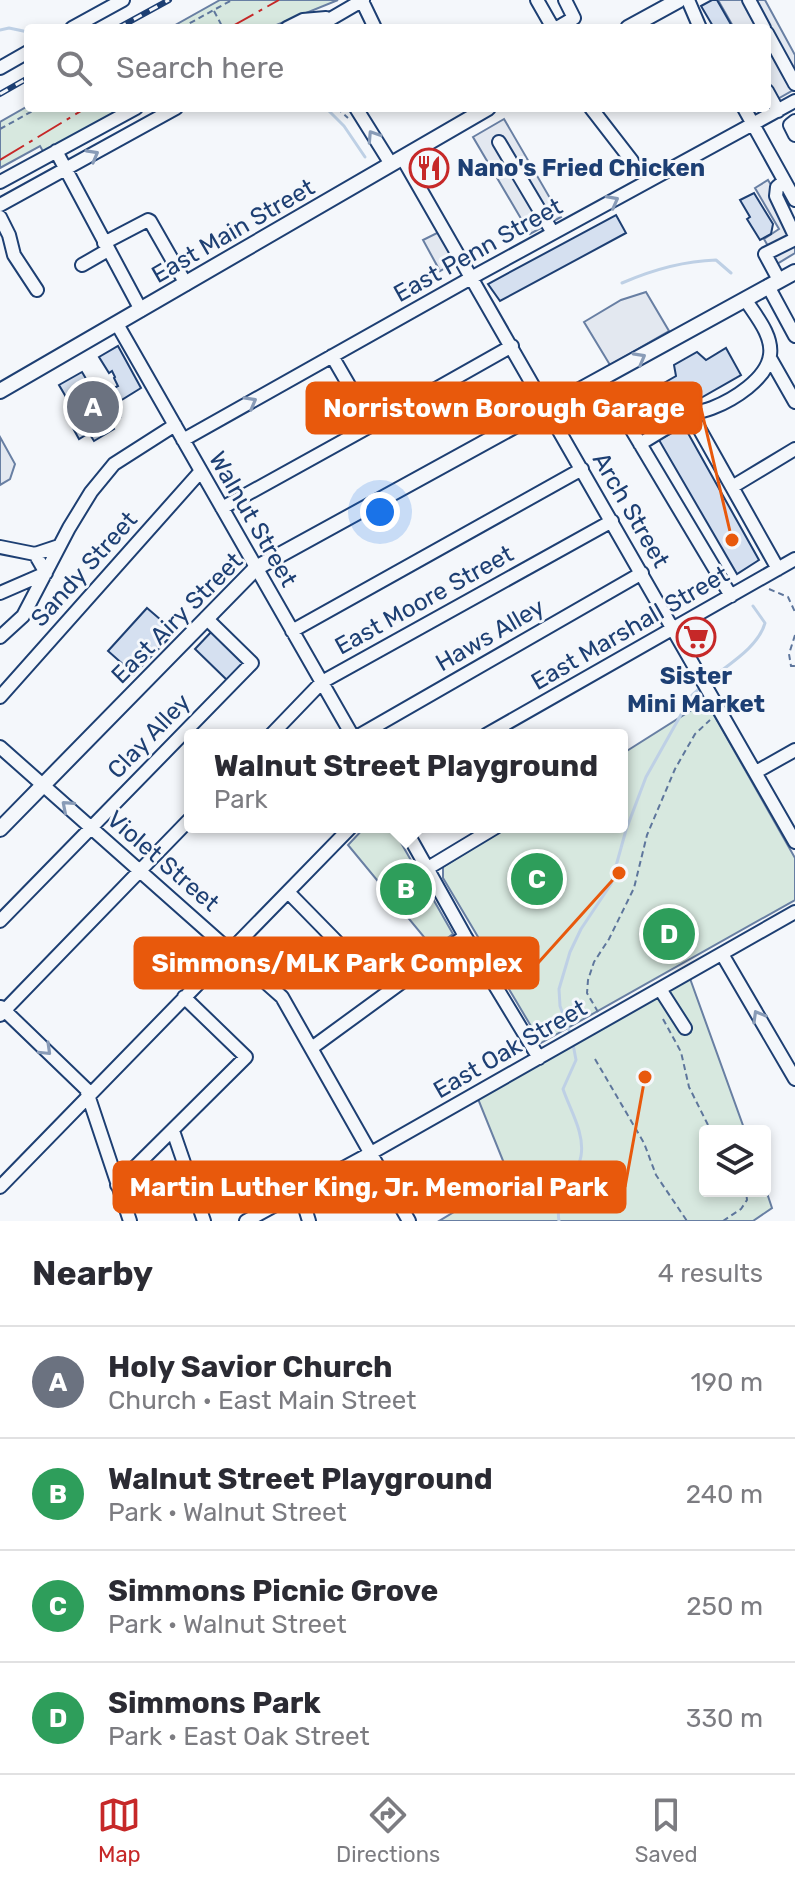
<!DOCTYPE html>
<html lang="en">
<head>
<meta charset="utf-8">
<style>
  body { margin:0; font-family:Rubik,sans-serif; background:#f7f7f7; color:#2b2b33 }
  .controls { position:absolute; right:24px; bottom:24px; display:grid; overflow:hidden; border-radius:8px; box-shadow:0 4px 12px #0003 }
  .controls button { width:72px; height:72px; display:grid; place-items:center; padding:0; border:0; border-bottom:2px solid #e1e1e2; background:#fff; color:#2b2b33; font:40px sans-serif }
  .you { position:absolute; left:380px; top:512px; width:28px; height:28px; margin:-20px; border:6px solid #fff; border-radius:50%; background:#1a73e8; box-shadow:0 0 0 12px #1a73e833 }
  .badge { display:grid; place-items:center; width:52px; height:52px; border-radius:50%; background:#c62828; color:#fff; font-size:26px; font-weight:700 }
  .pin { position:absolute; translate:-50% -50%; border:4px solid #fff; box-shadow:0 2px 8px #0006 }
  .popup { position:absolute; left:184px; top:729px; width:444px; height:104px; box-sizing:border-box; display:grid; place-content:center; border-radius:8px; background:#fff; filter:drop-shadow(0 2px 6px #0005); font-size:26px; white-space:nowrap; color:#7c7c81 }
  .popup b { font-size:30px; color:#2b2b33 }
  .popup::after { content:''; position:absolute; left:50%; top:100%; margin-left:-16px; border:16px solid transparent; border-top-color:#fff }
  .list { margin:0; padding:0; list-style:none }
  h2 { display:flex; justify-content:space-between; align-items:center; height:104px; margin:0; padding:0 32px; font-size:34px }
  h2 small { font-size:26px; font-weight:400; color:#7c7c81 }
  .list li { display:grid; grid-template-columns:52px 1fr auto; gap:24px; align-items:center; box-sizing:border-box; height:112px; padding:0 32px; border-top:2px solid #e1e1e2 }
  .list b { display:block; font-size:30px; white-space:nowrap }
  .list p { margin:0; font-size:26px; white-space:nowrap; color:#7c7c81 }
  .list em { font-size:26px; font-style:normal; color:#7c7c81 }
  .icon { flex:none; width:44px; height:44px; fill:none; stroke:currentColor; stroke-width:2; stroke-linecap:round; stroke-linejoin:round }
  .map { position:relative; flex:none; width:795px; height:1221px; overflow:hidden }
  .search { position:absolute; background:#fff; box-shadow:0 4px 12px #0003; left:24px; right:24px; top:24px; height:88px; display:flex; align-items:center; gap:20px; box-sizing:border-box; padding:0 28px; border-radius:8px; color:#7c7c81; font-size:30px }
  .sheet { height:552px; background:#fff }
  nav { display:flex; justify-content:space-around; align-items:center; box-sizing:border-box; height:112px; border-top:2px solid #e1e1e2; background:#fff; font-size:22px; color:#7c7c81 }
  nav a { display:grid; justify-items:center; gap:4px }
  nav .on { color:#c62828 }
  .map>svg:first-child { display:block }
</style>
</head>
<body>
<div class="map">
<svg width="795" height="1221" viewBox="0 0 795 1221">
  <rect width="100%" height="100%" fill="#f4f7fb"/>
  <path fill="#d7e8df" stroke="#687fa3" stroke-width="2" d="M 220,0 L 338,0 L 269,28 L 170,28 Z
    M 28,106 L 28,108 L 124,108 L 44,153 L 40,146 L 0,168 L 0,122 Z
    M 706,701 L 795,858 L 795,900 L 541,1043 L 443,878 L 443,867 L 507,827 L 622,827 L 622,754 Z
    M 365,827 L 392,827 L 453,934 L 433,948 L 348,845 Z
    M 688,973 L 745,1131 L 705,1131 L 705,1191 L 765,1191 L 765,1187 L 772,1208 L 753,1221 L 439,1221 L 510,1178 L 476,1094 Z"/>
  <path fill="#e3e8f0" stroke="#687fa3" stroke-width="2" d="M 718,0 L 765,0 L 795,55 L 795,89 L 767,105 L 767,28 L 734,28 Z
    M 504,119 L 561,217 L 530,234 L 473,137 Z
    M 768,180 L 795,225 L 795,253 L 767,270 L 761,259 L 767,255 L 768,246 L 764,239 L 779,229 L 755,188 Z
    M 443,230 L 460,259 L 440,271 L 423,240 Z
    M 646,292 L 669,331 L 610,365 L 584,322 L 621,300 Z
    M 0,437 L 15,464 L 10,479 L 0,485 Z"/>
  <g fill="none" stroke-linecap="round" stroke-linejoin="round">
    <path stroke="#bed0e5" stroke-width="3" d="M 0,30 L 9,28 L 28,32
      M 326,108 L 344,126 L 365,157
      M 622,283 C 652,270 683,261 716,260 L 731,273
      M 708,681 C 727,665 758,648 765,623 L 753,606
      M 570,1033 L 560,1006 L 559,989 L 570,952 L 581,929 L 611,884 L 626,830 L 646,777 L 692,695 L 702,686
      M 559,1221 C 557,1209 560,1187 567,1177 C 572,1170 580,1166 581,1156 C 585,1133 570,1110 563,1089 L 576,1060 L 573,1044"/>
  </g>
  <path fill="#d5e0f0" stroke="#1d3f73" stroke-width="2" d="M 712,0 L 717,0 L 733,28 L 714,28 L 701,6 Z
    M 754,193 L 773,224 L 771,234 L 760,240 L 747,219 L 750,217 L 740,200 Z
    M 616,215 L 626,233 L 500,301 L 488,284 Z
    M 118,346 L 141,388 L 115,404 L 108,391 L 118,386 L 114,378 L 115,377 L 112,371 L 109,373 L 99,357 Z
    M 726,348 L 741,375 L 671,415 L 655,388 L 676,376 L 674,365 L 697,352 L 706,360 Z
    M 82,372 L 98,399 L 107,394 L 120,417 L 110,422 L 114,429 L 94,441 L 89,433 L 79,439 L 68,419 L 76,414 L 59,385 Z
    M 684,426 L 759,560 L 737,574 L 659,440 Z
    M 147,608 L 175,632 L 134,674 L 108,651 Z
    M 213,630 L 246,662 L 228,681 L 195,649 Z"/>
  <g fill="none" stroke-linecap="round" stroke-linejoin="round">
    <defs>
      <path id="minor" d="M 537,0 L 553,28
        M 688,0 L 700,28
        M 749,0 L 764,28
        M 362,1 L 375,28
        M 72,28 L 123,0
        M 287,28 L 303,20 L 326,18
        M 315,28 L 363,0
        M 557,28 L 574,18 L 565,0
        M 767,33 L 795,84
        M 0,68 L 28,52
        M 767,91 L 778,111
        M 356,108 L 391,164
        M 591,108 L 632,161
        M 744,108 L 795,200
        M 795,121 L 790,125 L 795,135
        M 499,142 L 553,233
        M 56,151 L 141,310
        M 403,159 L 795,842
        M 784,181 L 777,187 L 776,196 L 795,236
        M 0,182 L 136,108
        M 0,205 L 176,108
        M 0,217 L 9,235 L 14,255 L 37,290
        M 104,243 L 148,220 L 150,221 L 186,284
        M 82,265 L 108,250
        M 779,280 L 765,254 L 795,239
        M 768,286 L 795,336
        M 117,324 L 352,735
        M 770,358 L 795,402
        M 602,380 L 731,596
        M 691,414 L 778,569
        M 372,425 L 512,346
        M 183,440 L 480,273 L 795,101
        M 640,444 C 656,434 672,424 688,416 C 696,412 704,411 712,408 C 733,400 767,379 770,355 C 773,335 755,315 745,299
        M 732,487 L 795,449
        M 222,508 L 372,425 L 332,356
        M 0,547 L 35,554 L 59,546
        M 0,593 L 46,573 L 35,554
        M 292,631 L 582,469
        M 0,637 L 23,616 L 69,528 L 91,492 L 114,464 L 175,425
        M 0,697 L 201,471
        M 271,735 L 322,682 L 612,521
        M 360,735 L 642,573
        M 486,735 L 795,559
        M 0,747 L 282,997 L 409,1221
        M 756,772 L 795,750
        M 404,827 L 465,936 L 539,1058
        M 428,868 L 496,827
        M 288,892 L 337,942
        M 0,921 L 252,663 L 206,618
        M 722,954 L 795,1079
        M 660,989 L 685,1028
        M 1,1007 L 86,1089 L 130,1221
        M 0,1015 L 190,819
        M 313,1047 L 465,936
        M 173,1131 L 204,1221
        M 117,1185 L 246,1057 L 184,997
        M 0,1187 L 351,827
        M 300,1192 L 309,1221
        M 246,1221 L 371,1153 L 795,912"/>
      <path id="major" d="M 628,28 L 679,0
        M 0,391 L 488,108
        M 0,829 L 256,568 L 795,272"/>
    </defs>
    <use href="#minor" stroke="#1d3f73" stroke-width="16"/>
    <use href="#major" stroke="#1d3f73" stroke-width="18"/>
    <path stroke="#5e769c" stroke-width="2" stroke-dasharray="6 4" stroke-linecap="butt" d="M 214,11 L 223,28
      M 181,28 L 232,0
      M 91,108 L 92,110
      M 337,108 L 348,118
      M 0,129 L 38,108
      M 769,589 L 788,597 L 795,612
      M 795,635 L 789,654 L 791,666 L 795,666
      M 598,1012 L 587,993 L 588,980 L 594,962 L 609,939 L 634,888 L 647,835 L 675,769 L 695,734 L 710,720
      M 663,1019 L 681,1052 L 689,1087 L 711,1131
      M 595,1059 L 644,1143 L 656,1175 L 687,1221
      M 723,1221 L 741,1209 L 747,1200 L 746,1191"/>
    <use href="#minor" stroke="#f4f7fb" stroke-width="12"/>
    <use href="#major" stroke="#f4f7fb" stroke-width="14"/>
    <defs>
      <path id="rail" d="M 118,28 L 169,0
        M 0,94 L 28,78"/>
    </defs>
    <use href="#rail" stroke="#1d3f73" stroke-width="6"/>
    <use href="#rail" stroke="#f4f7fb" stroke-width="3" stroke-dasharray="9" stroke-linecap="butt"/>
    <path stroke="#c62828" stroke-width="2" stroke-dasharray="28 6 4 6" stroke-linecap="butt" d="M 229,28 L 279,0
      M 0,160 L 86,108"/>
  </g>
  <defs><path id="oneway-chevron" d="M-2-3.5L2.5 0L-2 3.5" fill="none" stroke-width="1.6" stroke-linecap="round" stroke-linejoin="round" transform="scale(2)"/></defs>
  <g stroke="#889bb7">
    <use href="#oneway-chevron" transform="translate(373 136) rotate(-123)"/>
    <use href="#oneway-chevron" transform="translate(93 155) rotate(-29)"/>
    <use href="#oneway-chevron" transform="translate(613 201) rotate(-28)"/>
    <use href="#oneway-chevron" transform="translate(640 358) rotate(-29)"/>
    <use href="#oneway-chevron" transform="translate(251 402) rotate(-29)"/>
    <use href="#oneway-chevron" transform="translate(67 806) rotate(-139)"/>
    <use href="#oneway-chevron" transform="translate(758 1016) rotate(-120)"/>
    <use href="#oneway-chevron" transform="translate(46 1050) rotate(44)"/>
  </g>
  <defs>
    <symbol id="restaurant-ring" viewBox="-11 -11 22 22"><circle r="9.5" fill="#f4f7fb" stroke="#c62828" stroke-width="1.5"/><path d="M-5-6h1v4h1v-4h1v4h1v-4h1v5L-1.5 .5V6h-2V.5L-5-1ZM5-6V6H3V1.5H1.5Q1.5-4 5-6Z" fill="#c62828"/></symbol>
    <symbol id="supermarket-ring" viewBox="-11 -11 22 22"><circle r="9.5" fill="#f4f7fb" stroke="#c62828" stroke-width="1.5"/><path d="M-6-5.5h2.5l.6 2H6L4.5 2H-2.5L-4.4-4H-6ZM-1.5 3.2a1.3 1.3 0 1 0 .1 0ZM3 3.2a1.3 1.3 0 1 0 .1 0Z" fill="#c62828"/></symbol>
  </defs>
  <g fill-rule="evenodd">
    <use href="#restaurant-ring" x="407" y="146" width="44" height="44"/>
    <use href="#supermarket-ring" x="674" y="615" width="44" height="44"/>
  </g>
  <g text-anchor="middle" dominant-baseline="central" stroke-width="6" stroke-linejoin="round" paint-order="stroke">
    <g font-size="24" font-weight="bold" fill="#1d3f73" stroke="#f4f7fb" text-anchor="start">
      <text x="457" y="168">Nano's Fried Chicken</text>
      <text x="696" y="676" text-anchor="middle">Sister<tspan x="696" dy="28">Mini Market</tspan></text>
    </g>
    <g font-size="24" fill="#1d3f73" stroke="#f4f7fb">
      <text transform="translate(233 231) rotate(-30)">East Main Street</text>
      <text transform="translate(478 250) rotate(-29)">East Penn Street</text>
      <text transform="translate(631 510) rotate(60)">Arch Street</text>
      <text transform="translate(253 519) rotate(60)">Walnut Street</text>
      <text transform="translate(84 569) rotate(-48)">Sandy Street</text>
      <text transform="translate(424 600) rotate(-29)">East Moore Street</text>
      <text transform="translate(177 618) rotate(-45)">East Airy Street</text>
      <text transform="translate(630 628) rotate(-30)">East Marshall Street</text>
      <text transform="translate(490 635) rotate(-30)">Haws Alley</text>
      <text transform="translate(149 736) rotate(-46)">Clay Alley</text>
      <text transform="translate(163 861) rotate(41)">Violet Street</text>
      <text transform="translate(510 1049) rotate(-30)">East Oak Street</text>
    </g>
  </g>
  <path fill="none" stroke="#e8590c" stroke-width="3" d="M732 540L701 408M619 873L538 963M645 1077L625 1187"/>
  <g fill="#e8590c" stroke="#f4f7fb" stroke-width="3">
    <circle cx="732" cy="540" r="8"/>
    <circle cx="619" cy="873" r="8"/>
    <circle cx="645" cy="1077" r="8"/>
  </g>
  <g fill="#e8590c" stroke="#e8590c" stroke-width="3">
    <rect x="307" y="383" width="394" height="50" rx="8"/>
    <rect x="135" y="938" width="403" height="50" rx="8"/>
    <rect x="114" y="1162" width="511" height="50" rx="8"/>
  </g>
  <g font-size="26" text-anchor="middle" font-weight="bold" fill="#fff">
    <text x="504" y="417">Norristown Borough Garage</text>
    <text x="337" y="972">Simmons/MLK Park Complex</text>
    <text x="369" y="1196">Martin Luther King, Jr. Memorial Park</text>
  </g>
</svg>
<div class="controls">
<button><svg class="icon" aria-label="layers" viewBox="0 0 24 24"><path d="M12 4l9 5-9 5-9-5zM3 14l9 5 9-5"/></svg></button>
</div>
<div class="you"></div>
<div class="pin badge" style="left:93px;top:407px;background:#6b7280">A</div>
<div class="pin badge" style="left:406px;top:889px;background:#2e9e5b">B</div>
<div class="popup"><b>Walnut Street Playground</b>Park</div>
<div class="pin badge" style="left:537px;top:879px;background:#2e9e5b">C</div>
<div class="pin badge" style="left:669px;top:934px;background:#2e9e5b">D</div>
<div class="search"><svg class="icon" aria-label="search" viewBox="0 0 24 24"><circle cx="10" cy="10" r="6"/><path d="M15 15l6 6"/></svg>Search here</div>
</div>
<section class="sheet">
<h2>Nearby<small>4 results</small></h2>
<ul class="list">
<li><span class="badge" style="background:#6b7280">A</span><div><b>Holy Savior Church</b><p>Church · East Main Street</p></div><em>190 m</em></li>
<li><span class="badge" style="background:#2e9e5b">B</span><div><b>Walnut Street Playground</b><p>Park · Walnut Street</p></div><em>240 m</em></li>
<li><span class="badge" style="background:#2e9e5b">C</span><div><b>Simmons Picnic Grove</b><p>Park · Walnut Street</p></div><em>250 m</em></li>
<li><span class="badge" style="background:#2e9e5b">D</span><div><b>Simmons Park</b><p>Park · East Oak Street</p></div><em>330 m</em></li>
</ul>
</section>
<nav>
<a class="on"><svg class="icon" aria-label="map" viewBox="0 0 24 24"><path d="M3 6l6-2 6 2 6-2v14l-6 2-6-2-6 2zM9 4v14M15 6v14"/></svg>Map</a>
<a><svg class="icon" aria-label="directions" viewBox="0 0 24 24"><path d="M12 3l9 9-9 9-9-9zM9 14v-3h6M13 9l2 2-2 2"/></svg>Directions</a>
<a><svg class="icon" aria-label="saved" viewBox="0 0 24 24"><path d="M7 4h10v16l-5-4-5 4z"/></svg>Saved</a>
</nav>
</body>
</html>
